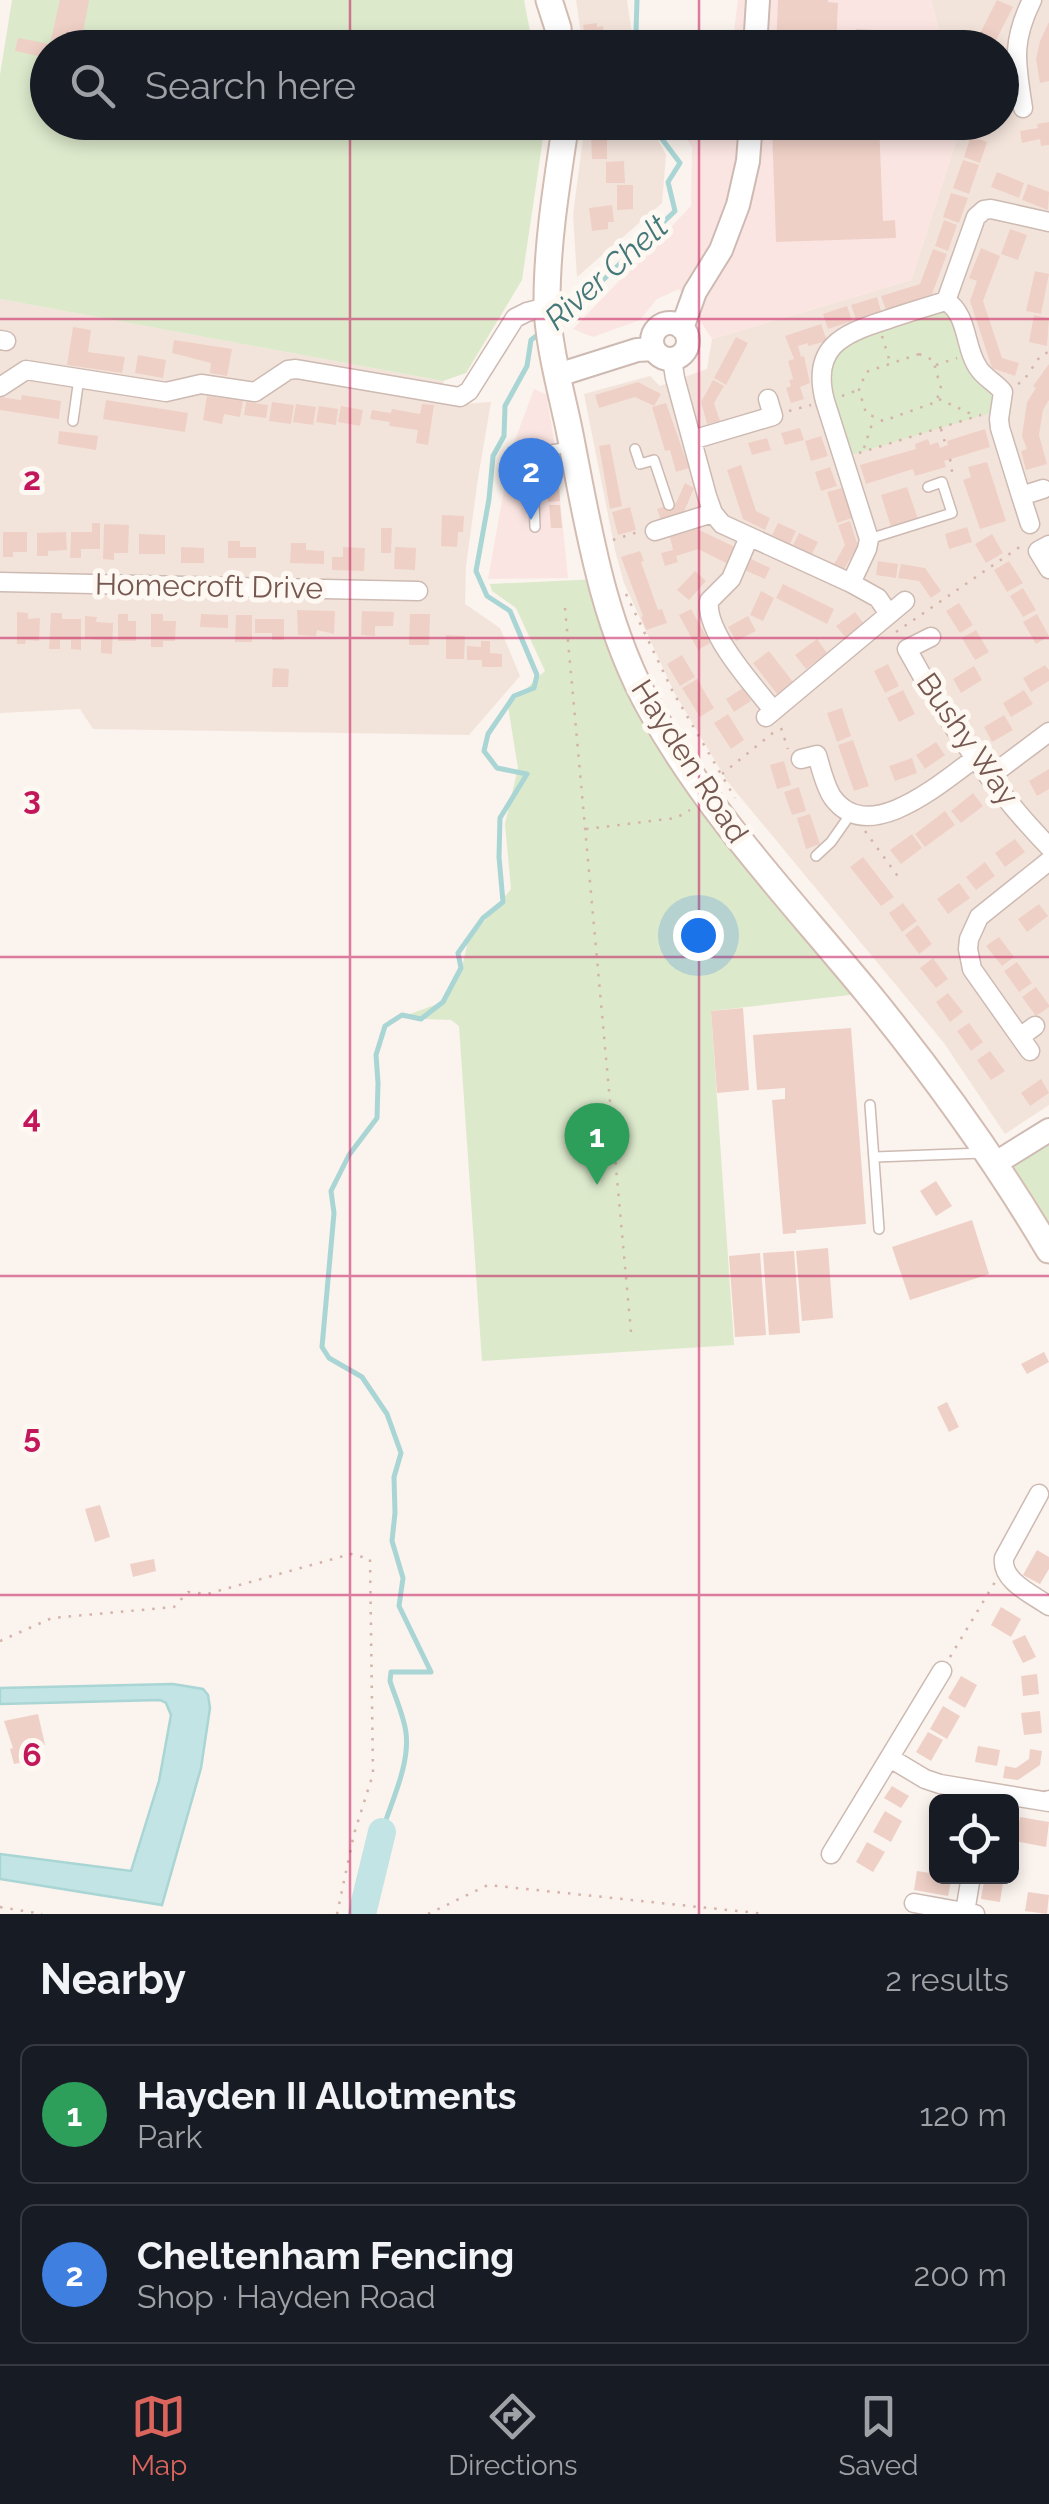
<!DOCTYPE html>
<html lang="en">
<head>
<meta charset="utf-8">
<style>
  body { margin:0; font-family:Raleway,sans-serif; background:#242831; color:#f1f3f6 }
  .controls { position:absolute; right:30px; bottom:30px; display:grid; overflow:hidden; border-radius:15px; box-shadow:0 5px 15px #0003 }
  .controls button { width:90px; height:90px; display:grid; place-items:center; padding:0; border:0; border-bottom:2px solid #363941; background:#171b24; color:#f1f3f6; font:50px sans-serif }
  .you { position:absolute; left:698px; top:935px; width:35px; height:35px; margin:-25px; border:8px solid #fff; border-radius:50%; background:#1a73e8; box-shadow:0 0 0 15px #1a73e833 }
  .badge { display:grid; place-items:center; width:65px; height:65px; border-radius:50%; background:#db655c; color:#fff; font-size:32px; font-weight:700 }
  .pin { position:absolute; translate:-50% -82px; filter:drop-shadow(0 2px 5px #0008) }
  .pin::after { content:''; position:absolute; top:52px; width:35px; height:30px; background:inherit; clip-path:polygon(0 0,100% 0,50% 100%) }
  .list { margin:0; padding:0; list-style:none }
  h2 { display:flex; justify-content:space-between; align-items:center; height:130px; margin:0; padding:0 40px; font-size:42px }
  h2 small { font-size:32px; font-weight:400; color:#9ea1a6 }
  .list li { display:grid; grid-template-columns:65px 1fr auto; gap:30px; align-items:center; box-sizing:border-box; height:140px; margin:0 20px 20px; padding:0 20px; border:2px solid #363941; border-radius:15px }
  .list b { display:block; font-size:38px; white-space:nowrap }
  .list p { margin:0; font-size:32px; white-space:nowrap; color:#9ea1a6 }
  .list em { font-size:32px; font-style:normal; color:#9ea1a6 }
  .icon { flex:none; width:55px; height:55px; fill:none; stroke:currentColor; stroke-width:2; stroke-linecap:round; stroke-linejoin:round }
  .map { position:relative; flex:none; width:1049px; height:1914px; overflow:hidden }
  .search { position:absolute; background:#171b24; box-shadow:0 5px 15px #0003; left:30px; right:30px; top:30px; height:110px; display:flex; align-items:center; gap:25px; box-sizing:border-box; padding:0 35px; border-radius:55px; color:#9ea1a6; font-size:38px }
  .sheet { height:450px; background:#171b24 }
  nav { display:flex; justify-content:space-around; align-items:center; box-sizing:border-box; height:140px; border-top:2px solid #363941; background:#171b24; font-size:28px; color:#9ea1a6 }
  nav a { display:grid; justify-items:center; gap:5px }
  nav .on { color:#db655c }
  .map>svg:first-child { display:block }
</style>
</head>
<body>
<div class="map">
<svg width="1049" height="1914" viewBox="0 0 1049 1914">
  <rect width="100%" height="100%" fill="#fbf3ed"/>
  <path fill="#f3e4db" d="M 576,0 L 627,0 L 633,41 L 645,47 L 583,47 Z
    M 931,0 L 1049,0 L 1049,1105 L 1005,1134 L 944,1043 L 727,781 L 674,692 L 624,583 L 615,550 L 584,394 L 650,376 L 660,386 L 707,369 L 712,339 L 911,280 L 962,123 L 1002,122 L 1002,48 L 943,47 Z
    M 585,123 L 649,123 L 666,155 L 662,203 L 577,277 L 573,215 Z
    M 0,299 L 443,381 L 449,405 L 491,402 L 478,478 L 466,566 L 465,604 L 500,628 L 520,676 L 469,735 L 93,729 L 80,709 L 0,713 Z"/>
  <path fill="#fbe5e2" d="M 738,0 L 931,0 L 943,47 L 684,48 L 732,46 Z
    M 676,123 L 962,123 L 911,280 L 712,339 L 679,289 L 657,299 L 640,320 L 593,337 L 573,329 L 691,206 L 692,147 Z
    M 534,389 L 546,394 L 554,439 L 568,578 L 488,579 L 511,451 Z"/>
  <path fill="#dce9cb" d="M 12,0 L 524,0 L 533,47 L 48,48 L 48,122 L 543,123 L 543,138 L 522,280 L 466,373 L 443,381 L 0,299 L 0,75 Z
    M 946,301 L 993,380 L 1000,410 L 844,457 L 825,401 L 830,348 Z
    M 599,579 L 636,680 L 867,993 L 711,1011 L 734,1345 L 482,1361 L 459,1026 L 451,1020 L 399,1018 L 443,1002 L 462,968 L 468,941 L 511,889 L 505,824 L 518,768 L 508,706 L 545,671 L 516,608 L 492,591 L 490,584 Z
    M 1049,1130 L 1049,1250 L 996,1163 Z"/>
  <path fill="#c2e4e4" stroke="#a9d5d5" stroke-width="2.5" d="M 173,1684 L 203,1689 L 208,1695 L 210,1708 L 201,1768 L 162,1905 L 0,1879 L 0,1854 L 131,1871 L 159,1781 L 171,1715 L 166,1703 L 160,1700 L 0,1704 L 0,1688 Z"/>
  <g fill="none" stroke-linecap="round" stroke-linejoin="round">
    <path stroke="#a9d5d5" stroke-width="5" d="M 637,0 L 636,32 L 662,48
      M 556,320 L 580,302 L 675,211 L 668,182 L 680,163 L 656,131 L 655,122
      M 382,1832 C 391,1802 410,1765 406,1733 C 404,1716 395,1697 390,1681 L 391,1672 L 431,1672 L 399,1606 L 403,1578 L 392,1541 L 395,1513 L 394,1477 L 401,1453 L 387,1414 L 362,1377 L 329,1358 L 322,1347 L 334,1213 L 331,1191 L 349,1155 L 377,1118 L 378,1083 L 376,1055 L 385,1026 L 402,1015 L 421,1019 L 443,1002 L 461,968 L 458,953 L 483,918 L 503,902 L 499,857 L 500,818 L 527,774 L 497,768 L 484,751 L 488,734 L 514,696 L 534,688 L 537,675 L 510,611 L 487,596 L 476,571 L 489,499 L 493,456 L 504,436 L 505,406 L 527,366 L 531,340 L 540,333"/>
    <path stroke="#c2e4e4" stroke-width="28" d="M 362,1914 L 382,1832"/>
  </g>
  <path fill="#efd0c6" d="M 60,0 L 89,0 L 83,33 L 74,31 L 72,47 L 48,48 L 48,58 L 15,51 L 18,38 L 50,44 Z
    M 778,0 L 828,0 L 828,2 L 838,3 L 836,48 L 776,48 Z
    M 997,0 L 1013,7 L 992,48 L 983,48 L 975,43 Z
    M 1049,22 L 1049,81 L 1040,83 L 1036,59 L 1040,41 Z
    M 597,23 L 597,27 L 603,26 L 605,45 L 587,48 L 583,25 Z
    M 856,29 L 897,31 L 896,48 L 855,48 Z
    M 685,122 L 732,122 L 732,131 L 685,130 Z
    M 1049,122 L 1049,145 L 1041,146 L 1040,139 L 1022,143 L 1020,131 L 1038,128 L 1037,124 Z
    M 879,124 L 883,221 L 895,220 L 896,238 L 776,242 L 772,128 Z
    M 591,135 L 607,135 L 607,159 L 592,159 Z
    M 971,136 L 987,142 L 980,163 L 964,157 Z
    M 963,160 L 979,165 L 969,194 L 953,188 Z
    M 624,161 L 625,183 L 606,183 L 606,162 Z
    M 997,172 L 1024,183 L 1019,198 L 991,187 Z
    M 1028,184 L 1049,192 L 1048,210 L 1022,200 Z
    M 617,185 L 633,185 L 633,209 L 617,210 Z
    M 951,193 L 968,198 L 959,223 L 943,217 Z
    M 612,205 L 614,222 L 608,222 L 608,229 L 592,231 L 589,208 Z
    M 944,220 L 957,225 L 948,251 L 935,246 Z
    M 1010,229 L 1027,235 L 1018,260 L 1001,254 Z
    M 981,248 L 1000,256 L 983,301 L 1002,358 L 1019,363 L 1015,376 L 992,368 L 970,301 L 977,281 L 969,278 Z
    M 933,249 L 947,254 L 932,294 L 886,310 L 881,296 L 920,284 Z
    M 1035,271 L 1049,274 L 1041,314 L 1026,311 Z
    M 877,297 L 881,311 L 856,319 L 851,305 Z
    M 847,306 L 852,321 L 828,329 L 823,314 Z
    M 1034,315 L 1049,318 L 1047,346 L 1029,342 Z
    M 821,324 L 827,341 L 808,346 L 808,343 L 798,346 L 801,357 L 804,356 L 810,383 L 800,387 L 804,399 L 791,403 L 786,388 L 791,386 L 789,380 L 793,379 L 788,361 L 794,359 L 785,336 Z
    M 73,327 L 91,330 L 88,352 L 125,357 L 122,373 L 67,365 Z
    M 736,337 L 748,343 L 726,385 L 714,378 Z
    M 174,340 L 232,349 L 227,376 L 210,373 L 211,363 L 172,353 Z
    M 138,355 L 166,360 L 163,378 L 135,373 Z
    M 1049,364 L 1049,400 L 1043,410 L 1039,435 L 1047,464 L 1026,470 L 1021,451 L 1027,449 L 1022,436 L 1027,402 L 1036,388 L 1033,386 Z
    M 713,380 L 724,386 L 714,403 L 720,421 L 707,424 L 701,402 Z
    M 638,382 L 661,394 L 654,406 L 635,397 L 599,408 L 595,395 Z
    M 22,395 L 61,401 L 59,419 L 0,410 L 0,397 L 21,400 Z
    M 207,396 L 243,401 L 240,417 L 224,414 L 222,424 L 203,420 Z
    M 106,400 L 188,413 L 185,432 L 103,419 Z
    M 246,402 L 268,405 L 266,418 L 244,415 Z
    M 272,402 L 294,405 L 291,424 L 269,421 Z
    M 666,403 L 689,468 L 676,472 L 670,450 L 665,451 L 652,407 Z
    M 296,404 L 316,407 L 313,425 L 293,422 Z
    M 422,404 L 434,405 L 428,445 L 416,443 L 418,430 L 389,426 L 390,422 L 370,419 L 372,410 L 391,413 L 392,409 L 420,414 Z
    M 319,406 L 338,409 L 336,425 L 316,422 Z
    M 341,406 L 363,410 L 360,426 L 338,422 Z
    M 800,428 L 804,440 L 785,445 L 781,433 Z
    M 985,429 L 990,447 L 944,461 L 946,467 L 915,476 L 913,469 L 866,484 L 860,465 L 916,449 L 915,444 L 928,439 L 930,445 L 938,442 L 940,448 L 948,445 L 947,441 Z
    M 59,431 L 98,436 L 96,450 L 58,444 Z
    M 821,436 L 828,456 L 811,461 L 805,441 Z
    M 767,438 L 771,450 L 752,455 L 748,443 Z
    M 610,444 L 622,506 L 610,509 L 599,446 Z
    M 987,462 L 1006,521 L 980,529 L 963,480 L 971,477 L 968,467 Z
    M 741,465 L 756,511 L 770,518 L 765,530 L 743,519 L 727,470 Z
    M 830,467 L 837,486 L 821,491 L 815,472 Z
    M 558,470 L 560,501 L 548,502 L 546,471 Z
    M 685,483 L 694,488 L 684,512 L 661,520 L 657,509 L 676,503 Z
    M 907,487 L 919,522 L 892,530 L 881,495 Z
    M 842,488 L 852,518 L 837,523 L 827,492 Z
    M 549,505 L 560,505 L 562,528 L 551,528 Z
    M 630,507 L 636,530 L 618,535 L 612,512 Z
    M 442,515 L 464,516 L 463,532 L 458,532 L 457,547 L 441,546 Z
    M 850,521 L 858,546 L 844,569 L 834,564 L 845,545 L 838,525 Z
    M 92,523 L 100,523 L 100,549 L 81,549 L 81,558 L 70,558 L 71,532 L 92,532 Z
    M 778,523 L 796,531 L 790,544 L 772,535 Z
    M 104,524 L 129,525 L 128,553 L 114,553 L 114,560 L 103,559 Z
    M 967,527 L 972,542 L 949,549 L 945,534 Z
    M 381,528 L 392,528 L 391,553 L 381,553 Z
    M 697,529 L 737,548 L 730,565 L 698,549 L 676,556 L 678,562 L 665,566 L 661,553 L 673,550 L 670,537 Z
    M 3,532 L 27,532 L 27,552 L 13,552 L 13,557 L 3,557 Z
    M 66,532 L 67,550 L 48,551 L 48,556 L 37,556 L 37,533 Z
    M 799,533 L 818,542 L 812,554 L 793,545 Z
    M 139,534 L 165,535 L 165,554 L 139,554 Z
    M 992,534 L 1003,553 L 986,563 L 975,544 Z
    M 228,541 L 240,541 L 240,547 L 256,547 L 256,558 L 228,558 Z
    M 291,543 L 306,543 L 306,550 L 324,551 L 324,564 L 290,563 Z
    M 181,547 L 204,548 L 204,563 L 181,563 Z
    M 343,547 L 365,548 L 364,571 L 332,570 L 332,557 L 343,557 Z
    M 395,547 L 416,548 L 415,570 L 394,569 Z
    M 640,551 L 644,561 L 641,562 L 658,610 L 662,609 L 667,623 L 646,630 L 641,617 L 643,616 L 621,557 Z
    M 747,557 L 770,568 L 765,579 L 742,569 Z
    M 878,561 L 898,564 L 896,578 L 876,575 Z
    M 1009,561 L 1023,583 L 1007,592 L 994,570 Z
    M 901,564 L 925,568 L 941,591 L 931,598 L 919,581 L 898,578 Z
    M 695,571 L 706,581 L 689,600 L 677,590 Z
    M 783,584 L 834,609 L 827,624 L 776,598 Z
    M 1023,588 L 1036,610 L 1023,617 L 1010,596 Z
    M 761,591 L 774,598 L 763,621 L 750,615 Z
    M 959,603 L 973,625 L 960,633 L 946,611 Z
    M 691,609 L 710,643 L 698,650 L 679,615 Z
    M 297,610 L 335,611 L 334,634 L 317,630 L 316,636 L 298,635 Z
    M 362,611 L 394,612 L 393,626 L 375,626 L 375,636 L 361,635 Z
    M 17,612 L 28,613 L 28,619 L 40,618 L 39,641 L 26,640 L 25,644 L 17,644 Z
    M 855,612 L 864,624 L 846,638 L 836,626 Z
    M 51,613 L 62,613 L 62,619 L 81,619 L 81,650 L 71,649 L 71,640 L 60,640 L 60,649 L 49,649 Z
    M 118,614 L 128,614 L 128,621 L 136,621 L 136,641 L 118,641 Z
    M 151,614 L 163,614 L 163,621 L 176,621 L 175,641 L 163,641 L 163,647 L 151,647 Z
    M 201,614 L 228,615 L 228,628 L 200,627 Z
    M 410,614 L 430,614 L 429,645 L 409,645 Z
    M 1037,614 L 1049,636 L 1036,644 L 1023,622 Z
    M 236,615 L 252,615 L 252,642 L 235,642 Z
    M 85,616 L 97,617 L 96,622 L 113,623 L 112,654 L 101,653 L 101,640 L 85,639 Z
    M 748,616 L 756,631 L 736,641 L 728,627 Z
    M 255,619 L 284,619 L 284,640 L 272,640 L 272,633 L 255,633 Z
    M 976,630 L 989,652 L 975,660 L 962,638 Z
    M 446,635 L 465,636 L 464,659 L 446,659 Z
    M 817,639 L 827,653 L 806,669 L 795,655 Z
    M 481,641 L 490,641 L 490,653 L 502,654 L 502,667 L 482,667 L 482,660 L 467,660 L 467,646 L 481,647 Z
    M 769,651 L 793,682 L 777,694 L 753,663 Z
    M 682,655 L 695,677 L 680,686 L 667,664 Z
    M 888,664 L 899,686 L 885,693 L 874,671 Z
    M 1045,665 L 1049,670 L 1049,681 L 1031,692 L 1023,678 Z
    M 974,666 L 982,680 L 961,693 L 953,679 Z
    M 273,668 L 289,669 L 288,687 L 272,687 Z
    M 697,679 L 714,708 L 700,717 L 682,688 Z
    M 743,688 L 751,701 L 734,712 L 726,699 Z
    M 903,690 L 915,714 L 899,722 L 887,698 Z
    M 1024,690 L 1033,704 L 1011,717 L 1003,703 Z
    M 842,708 L 851,736 L 837,742 L 827,713 Z
    M 728,714 L 744,740 L 731,749 L 714,723 Z
    M 1004,715 L 1013,730 L 992,742 L 984,727 Z
    M 853,740 L 869,786 L 854,791 L 838,745 Z
    M 936,742 L 945,755 L 925,769 L 916,755 Z
    M 912,758 L 917,773 L 895,781 L 889,766 Z
    M 784,761 L 791,785 L 777,789 L 770,765 Z
    M 1049,769 L 1049,789 L 1037,796 L 1029,781 Z
    M 799,787 L 806,811 L 792,815 L 784,792 Z
    M 973,793 L 983,806 L 961,823 L 951,811 Z
    M 945,811 L 955,825 L 925,847 L 915,834 Z
    M 810,814 L 820,844 L 806,849 L 797,818 Z
    M 912,834 L 922,848 L 901,864 L 890,850 Z
    M 1015,839 L 1025,852 L 1005,867 L 995,853 Z
    M 863,857 L 894,897 L 881,906 L 850,867 Z
    M 985,862 L 995,876 L 976,890 L 966,877 Z
    M 959,883 L 970,898 L 948,914 L 937,899 Z
    M 903,903 L 917,921 L 902,932 L 889,913 Z
    M 1039,904 L 1048,916 L 1027,932 L 1018,919 Z
    M 918,925 L 932,944 L 919,954 L 905,935 Z
    M 999,937 L 1014,957 L 1002,966 L 986,946 Z
    M 933,958 L 948,979 L 936,988 L 920,968 Z
    M 1017,962 L 1032,983 L 1019,992 L 1004,971 Z
    M 1036,987 L 1049,1005 L 1049,1007 L 1036,1016 L 1022,997 Z
    M 948,993 L 963,1012 L 950,1022 L 936,1002 Z
    M 743,1008 L 749,1090 L 717,1093 L 711,1011 Z
    M 969,1023 L 983,1042 L 971,1051 L 957,1031 Z
    M 851,1028 L 866,1224 L 796,1230 L 796,1233 L 783,1234 L 772,1100 L 785,1099 L 785,1088 L 757,1090 L 753,1035 Z
    M 990,1051 L 1005,1071 L 991,1080 L 977,1060 Z
    M 1041,1079 L 1049,1093 L 1030,1106 L 1021,1093 Z
    M 936,1181 L 952,1206 L 936,1216 L 920,1191 Z
    M 972,1220 L 989,1274 L 910,1300 L 892,1247 Z
    M 828,1248 L 833,1318 L 802,1321 L 796,1251 Z
    M 794,1251 L 800,1333 L 769,1335 L 763,1253 Z
    M 760,1253 L 766,1335 L 735,1337 L 729,1256 Z
    M 1044,1352 L 1049,1362 L 1027,1374 L 1021,1364 Z
    M 947,1402 L 959,1427 L 949,1432 L 937,1407 Z
    M 100,1505 L 110,1537 L 95,1542 L 85,1509 Z
    M 1037,1550 L 1049,1557 L 1049,1569 L 1040,1584 L 1023,1575 Z
    M 154,1559 L 156,1571 L 133,1577 L 130,1564 Z
    M 1001,1607 L 1021,1619 L 1011,1637 L 991,1625 Z
    M 1025,1635 L 1036,1657 L 1023,1663 L 1012,1641 Z
    M 1037,1674 L 1039,1694 L 1023,1696 L 1021,1676 Z
    M 961,1676 L 977,1685 L 965,1708 L 948,1698 Z
    M 943,1706 L 960,1716 L 947,1739 L 930,1729 Z
    M 1040,1711 L 1042,1733 L 1024,1735 L 1021,1713 Z
    M 38,1714 L 45,1745 L 35,1747 L 38,1759 L 14,1764 L 10,1749 L 13,1748 L 4,1721 Z
    M 928,1732 L 943,1740 L 931,1761 L 916,1752 Z
    M 978,1746 L 1000,1750 L 997,1766 L 975,1762 Z
    M 1030,1749 L 1042,1751 L 1040,1765 L 1018,1780 L 1003,1778 L 1005,1766 L 1016,1768 L 1029,1759 Z
    M 892,1786 L 909,1796 L 901,1808 L 884,1798 Z
    M 885,1811 L 902,1821 L 891,1842 L 873,1832 Z
    M 1020,1817 L 1049,1822 L 1046,1847 L 1015,1841 Z
    M 867,1842 L 885,1852 L 873,1872 L 856,1862 Z
    M 917,1871 L 936,1874 L 936,1876 L 952,1876 L 948,1896 L 914,1890 Z
    M 985,1876 L 1004,1876 L 1000,1902 L 981,1899 Z
    M 1028,1892 L 1049,1895 L 1047,1914 L 1025,1911 Z"/>
  <g fill="none" stroke-linecap="round" stroke-linejoin="round">
    <defs>
      <path id="service" d="M 73,421 L 79,378
        M 635,449 L 640,464 L 654,460 L 669,505
        M 535,527 L 532,453 L 570,447
        M 869,539 L 952,513 L 942,482 L 928,487
        M 816,856 L 831,842 L 852,812
        M 870,1105 L 879,1229
        M 875,1157 L 983,1153"/>
      <path id="minor" d="M 1023,108 C 1016,62 1011,43 1032,0
        M 0,340 L 6,341
        M 672,359 L 675,378 L 707,496 L 713,513 L 722,524 L 851,583 L 878,598 L 889,614
        M 0,387 L 26,370 L 166,392 L 201,384 L 255,392 L 288,370 L 296,369 L 460,397 L 469,391 L 515,318 L 527,312 L 547,307
        M 692,440 L 773,416 L 768,399
        M 1021,496 L 1000,428 L 999,419 L 1003,392 C 996,383 985,378 979,369 C 964,349 969,315 946,301 L 976,217 L 984,210 L 991,209 L 1049,222
        M 1030,524 L 1021,496 L 1043,489
        M 655,531 L 713,513
        M 749,537 L 731,579 L 709,601 C 705,633 754,686 773,710
        M 1049,545 L 1038,551 L 1049,569
        M 0,582 L 418,591
        M 851,583 L 867,549 L 869,539 L 825,401 C 811,348 841,334 886,320 C 906,313 926,307 946,301
        M 931,637 L 907,649 C 946,721 992,788 1049,847
        M 766,717 L 905,601
        M 801,759 L 817,755 C 821,768 825,787 833,798 C 869,847 942,782 974,759
        M 989,777 L 1049,732
        M 1020,1037 L 972,969 L 968,949 L 969,939 L 979,917 L 1049,861
        M 1030,1051 L 1020,1037 L 1035,1026
        M 1039,1494 L 1004,1558 C 1001,1581 1032,1594 1049,1606
        M 890,1758 L 925,1779 L 940,1784 L 1049,1802 L 1049,1800
        M 831,1854 L 942,1671
        M 914,1903 L 975,1914
        M 965,1912 L 971,1876"/>
      <path id="tertiary" d="M 755,48 L 758,0
        M652 341a18 18 0 1 1 36 0a18 18 0 1 1-36 0Z
        M 682,328 L 695,292 L 721,250 L 738,205 L 748,161 L 751,122
        M 558,375 L 637,350 L 654,349
        M 996,1163 L 1049,1130"/>
      <path id="secondary" d="M 549,0 L 558,28 L 560,48
        M 566,122 C 557,182 547,242 547,302 C 547,340 561,391 569,429 C 588,525 602,623 651,710 C 709,814 791,900 866,991 C 933,1073 995,1159 1049,1250"/>
    </defs>
    <use href="#service" stroke="#cdbab2" stroke-width="12"/>
    <use href="#minor" stroke="#cdbab2" stroke-width="21"/>
    <use href="#tertiary" stroke="#cdbab2" stroke-width="26"/>
    <use href="#secondary" stroke="#d3bcb2" stroke-width="29"/>
    <path stroke="#d4b3a9" stroke-width="2.5" stroke-dasharray="2.5 8" stroke-linecap="butt" d="M 882,336 L 890,362
      M 919,354 L 933,360 L 941,388 L 936,402 L 883,421 L 866,413 L 859,390 L 866,372 Z
      M 936,365 L 957,358
      M 1018,384 L 1024,380 L 1041,355 L 1049,352
      M 842,396 L 858,390
      M 939,399 L 969,413 L 970,417
      M 789,411 L 811,405
      M 941,429 L 946,446
      M 864,448 L 874,418
      M 859,453 L 981,415
      M 950,459 L 953,477
      M 613,540 L 638,532
      M 626,594 L 673,692 L 735,798
      M 565,608 L 631,1332
      M 896,632 L 1021,546
      M 781,728 L 788,749
      M 722,774 L 774,732
      M 586,829 L 676,818 L 690,810
      M 865,831 L 902,882
      M 0,1641 L 52,1618 L 174,1607 L 188,1592 L 207,1594 L 351,1554 L 370,1559 L 373,1774 L 354,1834 L 337,1914
      M 950,1657 L 995,1582
      M 0,1907 L 42,1914
      M 428,1914 L 488,1885 L 766,1914"/>
    <use href="#service" stroke="#fff" stroke-width="9"/>
    <use href="#minor" stroke="#fff" stroke-width="18"/>
    <use href="#tertiary" stroke="#fff" stroke-width="22"/>
    <use href="#secondary" stroke="#fff" stroke-width="25"/>
  </g>
  <path fill="none" stroke="#c2185b" stroke-width="2.5" stroke-opacity="0.55" d="M 350,0 L 350,48M 699,0 L 699,48M 350,122 L 350,1914M 699,122 L 699,1914M 0,319 L 1049,319M 0,638 L 1049,638M 0,957 L 1049,957M 0,1276 L 1049,1276M 0,1595 L 1049,1595"/>
  <g text-anchor="middle" dominant-baseline="central" stroke-width="10" stroke-linejoin="round" paint-order="stroke">
    <g font-size="30" fill="#765850" stroke="#fef8f3">
      <text transform="translate(209 586) rotate(1)">Homecroft Drive</text>
      <text transform="translate(968 739) rotate(55)">Bushy Way</text>
      <text transform="translate(690 761) rotate(57)">Hayden Road</text>
    </g>
    <g font-size="32" font-style="italic" fill="#447879" stroke="#fef8f3">
      <text transform="translate(606 272) rotate(-42)">River Chelt</text>
    </g>
  </g>
  <g font-size="32" text-anchor="middle" font-weight="bold" fill="#c2185b" stroke="#fef8f3" stroke-width="10" stroke-linejoin="round" paint-order="stroke">
    <text x="32" y="490">2</text>
    <text x="32" y="809">3</text>
    <text x="32" y="1128">4</text>
    <text x="32" y="1447">5</text>
    <text x="32" y="1766">6</text>
  </g>
</svg>
<div class="controls">
<button><svg class="icon" aria-label="locate" viewBox="0 0 24 24"><circle cx="12" cy="12" r="6"/><path d="M12 2v4M12 18v4M2 12h4M18 12h4"/></svg></button>
</div>
<div class="you"></div>
<div class="pin badge" style="left:597px;top:1185px;background:#2e9e5b">1</div>
<div class="pin badge" style="left:531px;top:520px;background:#3f7fe0">2</div>
<div class="search"><svg class="icon" aria-label="search" viewBox="0 0 24 24"><circle cx="10" cy="10" r="6"/><path d="M15 15l6 6"/></svg>Search here</div>
</div>
<section class="sheet">
<h2>Nearby<small>2 results</small></h2>
<ul class="list">
<li><span class="badge" style="background:#2e9e5b">1</span><div><b>Hayden II Allotments</b><p>Park</p></div><em>120 m</em></li>
<li><span class="badge" style="background:#3f7fe0">2</span><div><b>Cheltenham Fencing</b><p>Shop · Hayden Road</p></div><em>200 m</em></li>
</ul>
</section>
<nav>
<a class="on"><svg class="icon" aria-label="map" viewBox="0 0 24 24"><path d="M3 6l6-2 6 2 6-2v14l-6 2-6-2-6 2zM9 4v14M15 6v14"/></svg>Map</a>
<a><svg class="icon" aria-label="directions" viewBox="0 0 24 24"><path d="M12 3l9 9-9 9-9-9zM9 14v-3h6M13 9l2 2-2 2"/></svg>Directions</a>
<a><svg class="icon" aria-label="saved" viewBox="0 0 24 24"><path d="M7 4h10v16l-5-4-5 4z"/></svg>Saved</a>
</nav>
</body>
</html>
